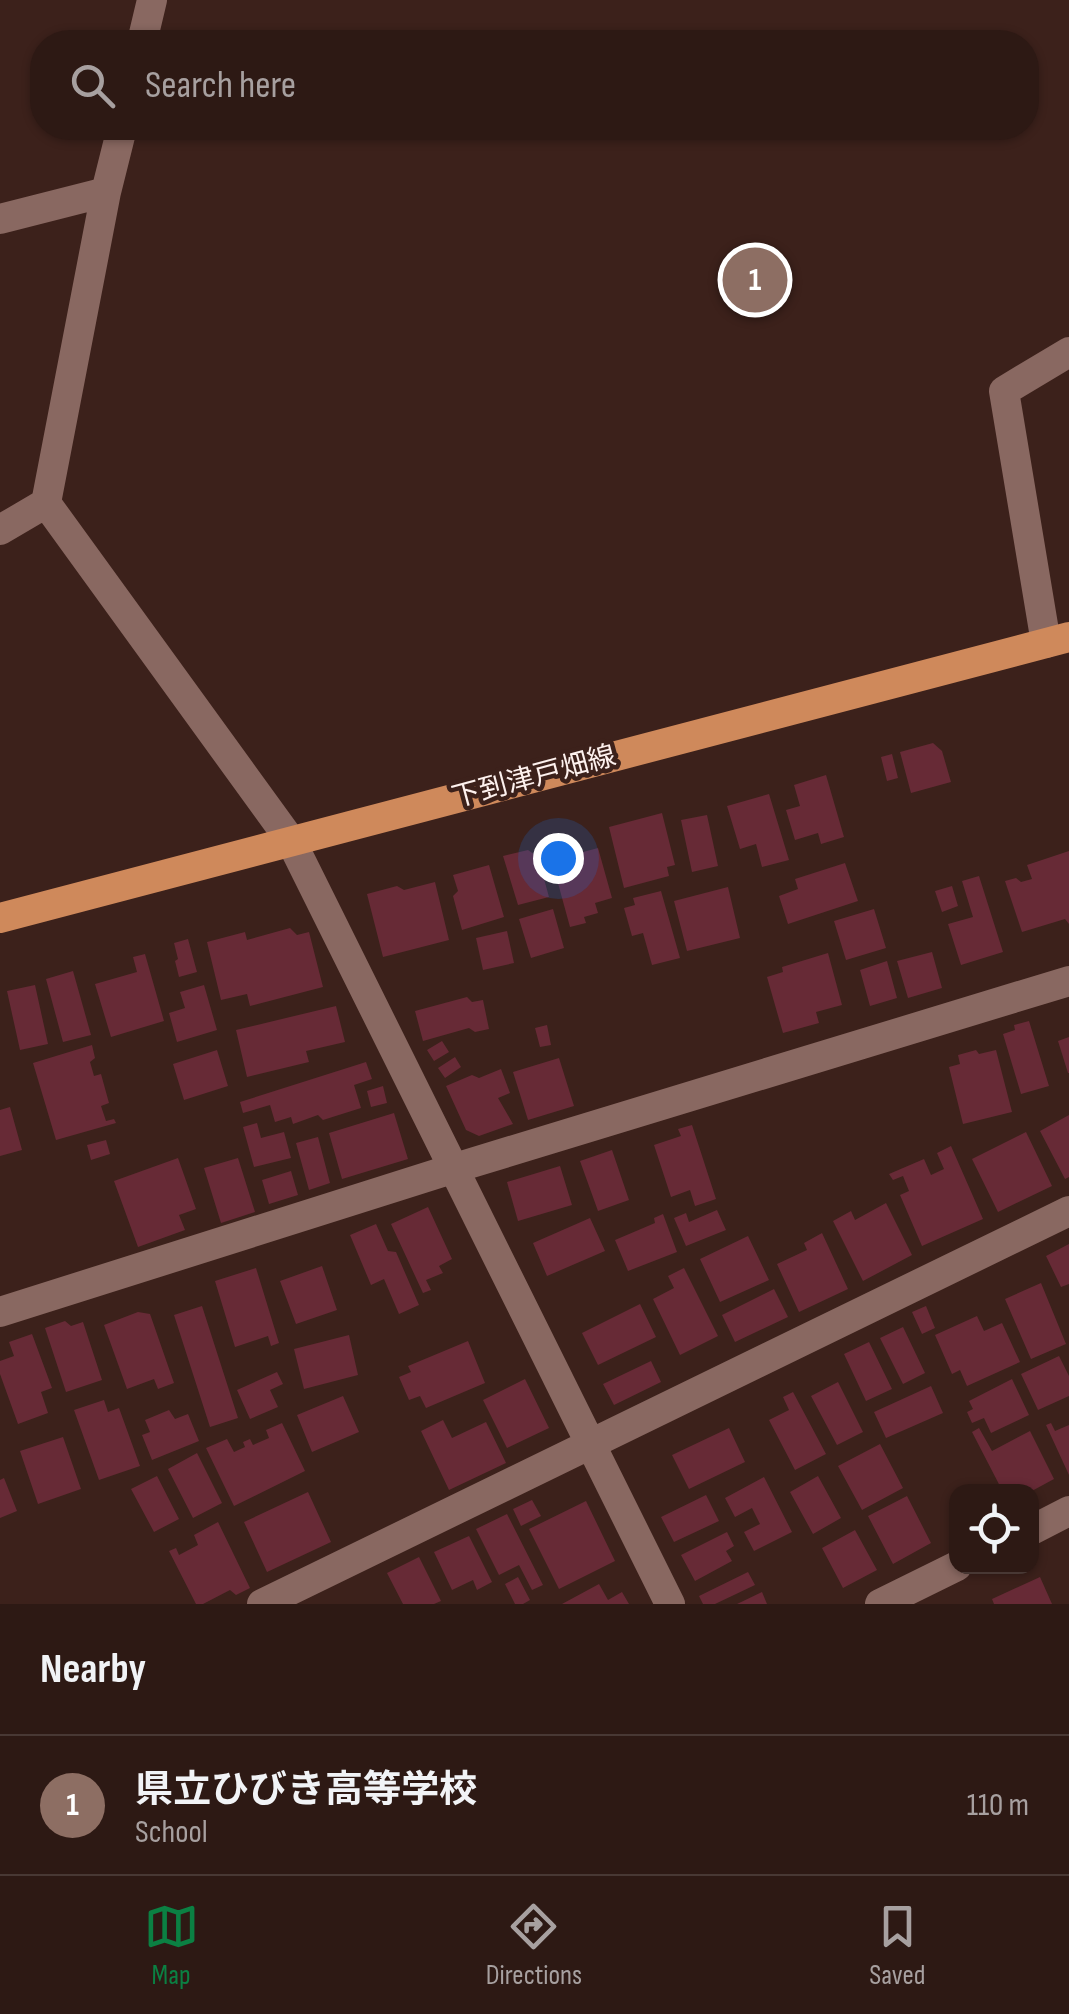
<!DOCTYPE html>
<html lang="en">
<head>
<meta charset="utf-8">
<style>
  body { margin:0; font-family:"Sofia Sans Condensed","Noto Sans JP",sans-serif; background:#35221d; color:#f1f3f6 }
  .controls { position:absolute; right:30px; bottom:30px; display:grid; overflow:hidden; border-radius:20px; box-shadow:0 2px 8px #0004 }
  .controls button { width:90px; height:90px; display:grid; place-items:center; padding:0; border:0; border-bottom:2px solid #483834; background:#2d1914; color:#f1f3f6; font:50px sans-serif }
  .you { position:absolute; left:558px; top:858px; width:35px; height:35px; margin:-25px; border:8px solid #fff; border-radius:50%; background:#1a73e8; box-shadow:0 0 0 15px #1a73e833 }
  .badge { display:grid; place-items:center; width:65px; height:65px; border-radius:50%; background:#0b8043; color:#fff; font-size:32px; font-weight:700 }
  .pin { position:absolute; translate:-50% -50%; border:5px solid #fff; box-shadow:0 2px 10px #0006 }
  .list { margin:0; padding:0; list-style:none }
  h2 { display:flex; justify-content:space-between; align-items:center; height:130px; margin:0; padding:0 40px; font-size:42px }
  h2 small { font-size:32px; font-weight:400; color:#a7a0a0 }
  .list li { display:grid; grid-template-columns:65px 1fr auto; gap:30px; align-items:center; box-sizing:border-box; height:140px; padding:0 40px; border-top:2px solid #483834 }
  .list b { display:block; font-size:38px; white-space:nowrap }
  .list p { margin:0; font-size:32px; white-space:nowrap; color:#a7a0a0 }
  .list em { font-size:32px; font-style:normal; color:#a7a0a0 }
  .icon { flex:none; width:55px; height:55px; fill:none; stroke:currentColor; stroke-width:2; stroke-linecap:round; stroke-linejoin:round }
  .map { position:relative; flex:none; width:1069px; height:1604px; overflow:hidden }
  .search { position:absolute; background:#2d1914; box-shadow:0 2px 8px #0004; left:30px; right:30px; top:30px; height:110px; display:flex; align-items:center; gap:25px; box-sizing:border-box; padding:0 35px; border-radius:40px; color:#a7a0a0; font-size:38px }
  .sheet { height:270px; background:#2d1914 }
  nav { display:flex; justify-content:space-around; align-items:center; box-sizing:border-box; height:140px; border-top:2px solid #483834; background:#2d1914; font-size:28px; color:#a7a0a0 }
  nav a { display:grid; justify-items:center; gap:5px }
  nav .on { color:#0b8043 }
  .map>svg:first-child { display:block }
</style>
</head>
<body>
<div class="map">
<svg width="1069" height="1604" viewBox="0 0 1069 1604">
  <rect width="100%" height="100%" fill="#3c211b"/>
  <path fill="#672a36" d="M 933,743 L 942,751 L 951,782 L 911,793 L 900,752 Z
    M 892,754 L 898,778 L 887,781 L 881,757 Z
    M 826,775 L 844,837 L 821,844 L 818,833 L 795,840 L 786,810 L 800,806 L 794,785 Z
    M 769,794 L 789,860 L 762,867 L 756,844 L 740,849 L 727,806 Z
    M 662,813 L 675,865 L 667,867 L 669,876 L 624,888 L 609,827 Z
    M 707,815 L 718,866 L 692,872 L 681,820 Z
    M 571,848 L 572,855 L 598,848 L 612,898 L 595,903 L 598,913 L 584,917 L 586,923 L 570,927 L 550,854 Z
    M 528,850 L 538,857 L 549,897 L 518,905 L 503,856 Z
    M 1069,851 L 1069,924 L 1065,919 L 1022,932 L 1005,881 L 1016,878 L 1021,882 L 1032,879 L 1027,865 Z
    M 845,863 L 858,901 L 788,924 L 779,896 L 798,889 L 795,879 Z
    M 489,865 L 504,917 L 462,930 L 453,896 L 458,891 L 453,875 Z
    M 979,876 L 1003,952 L 961,965 L 948,924 L 973,917 L 962,881 Z
    M 435,882 L 449,940 L 383,957 L 367,894 L 397,886 L 404,890 Z
    M 952,886 L 958,906 L 942,912 L 935,891 Z
    M 728,887 L 740,938 L 687,951 L 674,901 Z
    M 661,891 L 680,958 L 652,965 L 643,933 L 632,936 L 624,908 L 635,905 L 633,898 Z
    M 553,909 L 564,948 L 531,958 L 519,919 Z
    M 874,909 L 886,948 L 846,960 L 834,921 Z
    M 290,928 L 297,935 L 309,932 L 323,987 L 250,1006 L 247,994 L 221,1000 L 207,942 L 245,932 L 247,940 Z
    M 507,931 L 514,963 L 483,970 L 476,938 Z
    M 188,939 L 197,972 L 179,977 L 175,961 L 178,959 L 174,943 Z
    M 932,952 L 942,988 L 908,998 L 897,961 Z
    M 828,953 L 842,1005 L 816,1012 L 819,1023 L 783,1033 L 767,977 L 783,972 L 782,967 Z
    M 145,954 L 164,1021 L 111,1037 L 95,984 L 137,972 L 133,957 Z
    M 887,961 L 897,998 L 870,1006 L 860,970 Z
    M 73,971 L 91,1035 L 63,1042 L 46,979 Z
    M 35,985 L 48,1044 L 20,1050 L 7,991 Z
    M 204,985 L 217,1030 L 177,1042 L 169,1013 L 185,1008 L 180,992 Z
    M 467,997 L 472,1002 L 483,1000 L 489,1029 L 475,1032 L 469,1028 L 423,1041 L 415,1011 Z
    M 336,1006 L 345,1042 L 306,1051 L 309,1062 L 247,1077 L 236,1030 Z
    M 1029,1021 L 1049,1086 L 1021,1094 L 1003,1034 L 1015,1030 L 1014,1025 Z
    M 547,1025 L 551,1045 L 540,1047 L 535,1028 Z
    M 1069,1037 L 1069,1073 L 1068,1073 L 1058,1041 Z
    M 442,1041 L 449,1052 L 434,1061 L 427,1050 Z
    M 92,1045 L 95,1058 L 90,1062 L 94,1076 L 101,1074 L 109,1103 L 101,1106 L 106,1121 L 114,1119 L 116,1123 L 56,1140 L 33,1063 Z
    M 217,1050 L 228,1086 L 184,1100 L 173,1064 Z
    M 976,1050 L 979,1054 L 996,1050 L 1012,1112 L 963,1124 L 949,1067 L 960,1064 L 958,1055 Z
    M 455,1057 L 461,1067 L 445,1078 L 438,1068 Z
    M 559,1058 L 574,1106 L 528,1120 L 513,1072 Z
    M 366,1062 L 372,1079 L 354,1085 L 361,1108 L 323,1120 L 318,1115 L 293,1124 L 291,1117 L 275,1122 L 270,1105 L 243,1113 L 240,1102 Z
    M 501,1069 L 510,1093 L 498,1098 L 513,1124 L 479,1136 L 466,1130 L 446,1086 L 472,1075 L 479,1078 Z
    M 383,1086 L 387,1103 L 371,1107 L 367,1091 Z
    M 10,1107 L 22,1150 L 0,1156 L 0,1110 Z
    M 394,1113 L 408,1159 L 342,1179 L 329,1133 Z
    M 1069,1115 L 1069,1177 L 1065,1179 L 1040,1131 Z
    M 257,1123 L 261,1138 L 284,1132 L 291,1158 L 254,1167 L 243,1127 Z
    M 692,1125 L 716,1199 L 695,1206 L 690,1190 L 671,1197 L 654,1145 L 681,1136 L 678,1129 Z
    M 1026,1132 L 1052,1186 L 998,1212 L 972,1159 Z
    M 318,1137 L 330,1183 L 309,1190 L 296,1143 Z
    M 106,1140 L 110,1154 L 91,1160 L 87,1145 Z
    M 951,1146 L 983,1219 L 922,1246 L 900,1195 L 909,1191 L 903,1176 L 893,1180 L 889,1174 L 924,1159 L 931,1175 L 944,1169 L 937,1153 Z
    M 612,1150 L 629,1200 L 598,1211 L 580,1161 Z
    M 178,1158 L 196,1209 L 179,1215 L 185,1230 L 138,1247 L 114,1181 Z
    M 238,1158 L 255,1212 L 221,1223 L 204,1168 Z
    M 560,1166 L 572,1205 L 518,1221 L 507,1182 Z
    M 291,1171 L 298,1195 L 269,1204 L 262,1180 Z
    M 886,1203 L 912,1255 L 863,1281 L 833,1221 L 851,1211 L 855,1220 Z
    M 428,1207 L 452,1259 L 439,1266 L 443,1273 L 426,1280 L 431,1290 L 423,1293 L 391,1224 Z
    M 717,1210 L 726,1230 L 686,1246 L 674,1218 L 686,1213 L 689,1222 Z
    M 663,1214 L 677,1252 L 628,1271 L 615,1240 L 655,1223 L 654,1218 Z
    M 590,1218 L 605,1251 L 547,1276 L 533,1243 Z
    M 376,1224 L 388,1251 L 396,1252 L 419,1305 L 399,1314 L 384,1279 L 371,1285 L 350,1235 Z
    M 822,1233 L 848,1289 L 799,1312 L 777,1264 L 807,1250 L 804,1243 Z
    M 748,1236 L 769,1280 L 720,1302 L 700,1259 Z
    M 1069,1244 L 1069,1284 L 1061,1287 L 1046,1256 Z
    M 322,1266 L 337,1310 L 296,1324 L 280,1281 Z
    M 256,1268 L 279,1343 L 271,1346 L 268,1336 L 235,1347 L 215,1281 Z
    M 684,1268 L 718,1336 L 680,1355 L 653,1299 L 674,1288 L 668,1276 Z
    M 1041,1283 L 1066,1344 L 1031,1359 L 1005,1299 Z
    M 774,1289 L 788,1317 L 735,1342 L 722,1315 Z
    M 640,1304 L 656,1337 L 598,1365 L 582,1333 Z
    M 202,1306 L 238,1418 L 210,1427 L 174,1315 Z
    M 926,1306 L 935,1328 L 922,1334 L 912,1312 Z
    M 138,1312 L 150,1314 L 174,1383 L 158,1389 L 154,1379 L 127,1389 L 104,1325 Z
    M 977,1316 L 984,1331 L 1002,1323 L 1020,1362 L 967,1386 L 960,1370 L 952,1374 L 935,1335 Z
    M 65,1321 L 71,1326 L 83,1322 L 102,1380 L 66,1392 L 45,1328 Z
    M 903,1327 L 925,1373 L 903,1384 L 880,1338 Z
    M 32,1334 L 52,1388 L 41,1392 L 48,1413 L 18,1424 L 0,1374 L 0,1361 L 14,1356 L 9,1342 Z
    M 349,1335 L 358,1375 L 304,1389 L 294,1349 Z
    M 468,1341 L 485,1383 L 426,1408 L 420,1396 L 409,1400 L 399,1377 L 411,1372 L 408,1366 Z
    M 869,1342 L 892,1389 L 866,1401 L 844,1354 Z
    M 1059,1356 L 1069,1376 L 1069,1396 L 1038,1410 L 1021,1374 Z
    M 651,1361 L 661,1382 L 614,1405 L 603,1384 Z
    M 277,1372 L 283,1384 L 270,1390 L 278,1407 L 250,1419 L 237,1390 Z
    M 525,1379 L 549,1428 L 507,1448 L 483,1400 Z
    M 1012,1379 L 1029,1415 L 991,1433 L 984,1418 L 972,1423 L 967,1412 L 973,1409 L 969,1401 Z
    M 838,1382 L 863,1432 L 837,1445 L 811,1396 Z
    M 931,1386 L 943,1413 L 886,1438 L 874,1412 Z
    M 793,1392 L 826,1454 L 795,1470 L 769,1420 L 789,1410 L 783,1397 Z
    M 343,1396 L 359,1432 L 312,1452 L 297,1415 Z
    M 104,1400 L 108,1412 L 119,1408 L 140,1466 L 99,1480 L 74,1410 Z
    M 169,1410 L 175,1419 L 188,1414 L 199,1441 L 152,1460 L 142,1435 L 150,1432 L 145,1420 Z
    M 443,1420 L 452,1438 L 486,1422 L 506,1463 L 449,1490 L 421,1431 Z
    M 282,1423 L 305,1471 L 234,1506 L 206,1448 L 227,1439 L 234,1452 L 245,1447 L 243,1442 L 250,1439 L 253,1445 L 269,1438 L 266,1430 Z
    M 1051,1423 L 1055,1431 L 1069,1425 L 1069,1475 L 1046,1425 Z
    M 729,1428 L 745,1462 L 689,1489 L 672,1455 Z
    M 979,1428 L 992,1451 L 1030,1431 L 1054,1479 L 1030,1492 L 1003,1492 L 972,1432 Z
    M 63,1437 L 81,1489 L 38,1504 L 20,1451 Z
    M 880,1444 L 903,1488 L 862,1510 L 838,1466 Z
    M 197,1453 L 222,1503 L 193,1518 L 168,1469 Z
    M 157,1476 L 179,1519 L 154,1532 L 131,1489 Z
    M 818,1476 L 841,1518 L 813,1534 L 790,1492 Z
    M 764,1477 L 792,1532 L 754,1551 L 744,1532 L 760,1524 L 752,1508 L 735,1517 L 725,1498 Z
    M 4,1478 L 17,1511 L 0,1518 L 0,1480 Z
    M 308,1492 L 331,1542 L 267,1572 L 244,1522 Z
    M 706,1495 L 719,1521 L 674,1542 L 661,1517 Z
    M 907,1496 L 931,1543 L 893,1564 L 868,1516 Z
    M 532,1500 L 541,1516 L 521,1526 L 513,1509 Z
    M 586,1501 L 615,1561 L 559,1589 L 529,1529 Z
    M 507,1514 L 543,1585 L 532,1590 L 519,1565 L 499,1575 L 476,1529 Z
    M 218,1522 L 250,1588 L 236,1595 L 230,1590 L 203,1604 L 196,1604 L 169,1551 L 176,1548 L 179,1555 L 198,1545 L 194,1535 Z
    M 855,1530 L 877,1570 L 843,1588 L 822,1548 Z
    M 727,1532 L 734,1546 L 726,1551 L 732,1561 L 695,1581 L 681,1555 Z
    M 469,1536 L 492,1582 L 477,1590 L 473,1580 L 452,1590 L 434,1552 Z
    M 419,1557 L 441,1601 L 434,1604 L 403,1604 L 387,1573 Z
    M 748,1572 L 755,1585 L 715,1604 L 703,1604 L 699,1596 Z
    M 518,1577 L 530,1600 L 523,1604 L 515,1604 L 505,1584 Z
    M 1040,1577 L 1052,1604 L 994,1604 L 992,1599 Z
    M 599,1584 L 608,1600 L 622,1592 L 629,1604 L 562,1604 Z
    M 762,1592 L 767,1604 L 737,1604 Z"/>
  <g fill="none" stroke-linecap="round" stroke-linejoin="round">
    <path stroke="#896861" stroke-width="30" d="M 142,42 L 152,0
      M 122,128 L 106,192 L 46,503 L 291,841 L 670,1604
      M 0,219 L 106,192
      M 0,530 L 46,503
      M 1046,643 L 1004,391 L 1069,352
      M 0,1312 L 455,1168 L 1069,981
      M 1032,1530 L 1069,1511
      M 262,1604 L 1069,1211
      M 880,1604 L 957,1566"/>
    <path stroke="#cf895b" stroke-width="30" d="M 0,918 L 1069,637"/>
  </g>
  <g text-anchor="middle" dominant-baseline="central" stroke-width="9" stroke-linejoin="round" paint-order="stroke">
    <g font-size="28" fill="#fdf1ee" stroke="#3c211b">
      <text transform="translate(534 777) rotate(-15)">下到津戸畑線</text>
    </g>
  </g>
</svg>
<div class="controls">
<button><svg class="icon" aria-label="locate" viewBox="0 0 24 24"><circle cx="12" cy="12" r="6"/><path d="M12 2v4M12 18v4M2 12h4M18 12h4"/></svg></button>
</div>
<div class="you"></div>
<div class="pin badge" style="left:755px;top:280px;background:#8d6e63">1</div>
<div class="search"><svg class="icon" aria-label="search" viewBox="0 0 24 24"><circle cx="10" cy="10" r="6"/><path d="M15 15l6 6"/></svg>Search here</div>
</div>
<section class="sheet">
<h2>Nearby<small></small></h2>
<ul class="list">
<li><span class="badge" style="background:#8d6e63">1</span><div><b>県立ひびき高等学校</b><p>School</p></div><em>110 m</em></li>
</ul>
</section>
<nav>
<a class="on"><svg class="icon" aria-label="map" viewBox="0 0 24 24"><path d="M3 6l6-2 6 2 6-2v14l-6 2-6-2-6 2zM9 4v14M15 6v14"/></svg>Map</a>
<a><svg class="icon" aria-label="directions" viewBox="0 0 24 24"><path d="M12 3l9 9-9 9-9-9zM9 14v-3h6M13 9l2 2-2 2"/></svg>Directions</a>
<a><svg class="icon" aria-label="saved" viewBox="0 0 24 24"><path d="M7 4h10v16l-5-4-5 4z"/></svg>Saved</a>
</nav>
</body>
</html>
